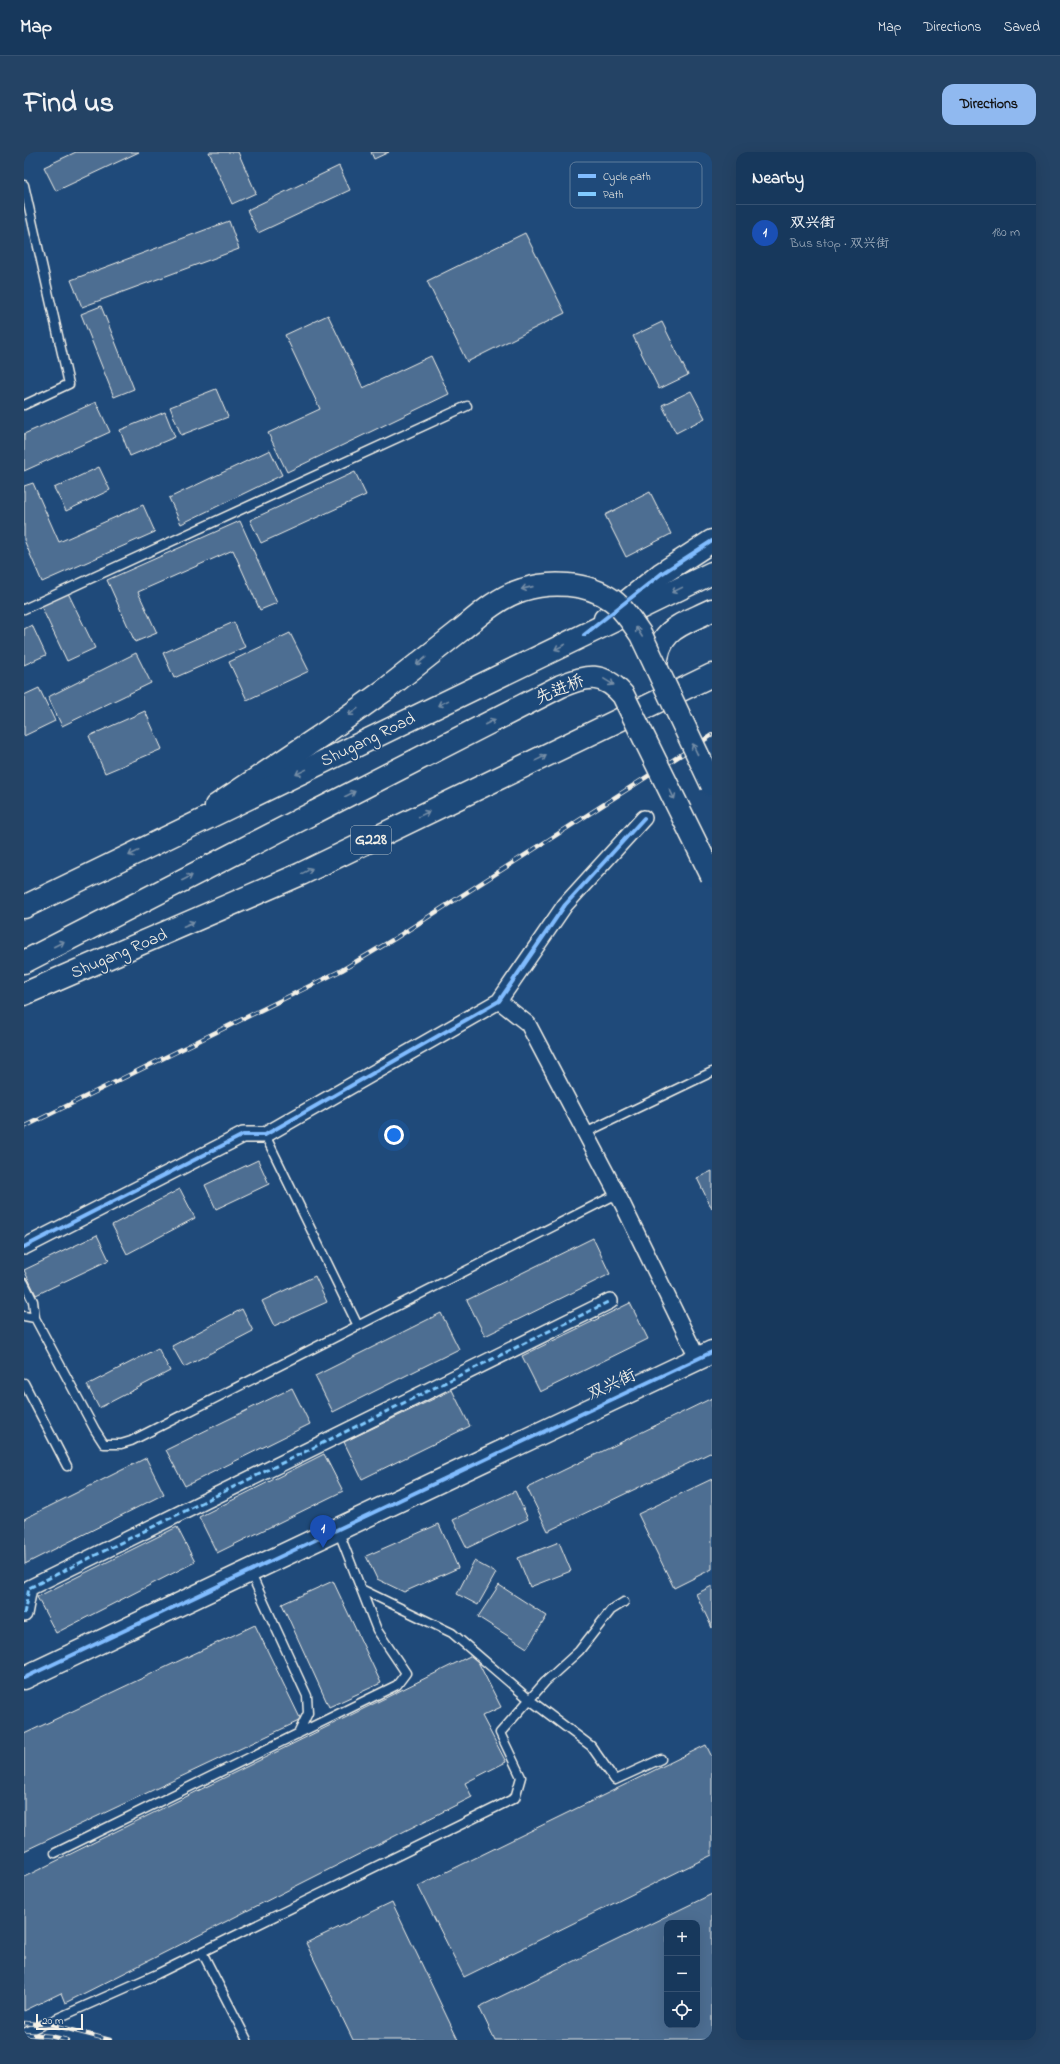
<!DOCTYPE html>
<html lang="en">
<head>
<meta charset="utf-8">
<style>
  body { margin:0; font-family:"Indie Flower","LXGW WenKai TC",sans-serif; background:#244365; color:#f1f3f6 }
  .controls { position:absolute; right:12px; bottom:12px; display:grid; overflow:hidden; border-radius:8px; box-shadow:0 4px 16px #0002 }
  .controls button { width:36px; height:36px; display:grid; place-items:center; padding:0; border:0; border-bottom:1px solid #365272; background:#17385c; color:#f1f3f6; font:20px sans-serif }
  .scale { position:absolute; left:12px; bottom:10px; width:47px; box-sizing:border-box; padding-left:4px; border:2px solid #f4f1e8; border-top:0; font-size:11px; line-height:14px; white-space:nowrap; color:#f4f1e8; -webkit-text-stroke:3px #1f4a7a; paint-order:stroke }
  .you { position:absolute; left:370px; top:983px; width:14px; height:14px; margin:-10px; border:3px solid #fff; border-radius:50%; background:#1a73e8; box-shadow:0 0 0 6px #1a73e833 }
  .badge { display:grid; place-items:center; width:26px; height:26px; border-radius:50%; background:#90b9f0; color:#fff; font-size:13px; font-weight:700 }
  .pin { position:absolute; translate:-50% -33px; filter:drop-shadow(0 1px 2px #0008) }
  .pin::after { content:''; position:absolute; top:21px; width:14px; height:12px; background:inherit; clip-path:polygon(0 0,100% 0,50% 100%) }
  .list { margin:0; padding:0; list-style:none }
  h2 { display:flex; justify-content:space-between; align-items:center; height:52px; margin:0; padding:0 16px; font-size:17px }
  h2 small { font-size:13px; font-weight:400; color:#9eacbb }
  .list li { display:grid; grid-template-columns:26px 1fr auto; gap:12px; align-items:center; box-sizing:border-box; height:56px; padding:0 16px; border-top:1px solid #365272 }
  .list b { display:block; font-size:15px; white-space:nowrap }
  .list p { margin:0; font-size:13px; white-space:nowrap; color:#9eacbb }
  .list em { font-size:13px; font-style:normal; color:#9eacbb }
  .icon { flex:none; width:22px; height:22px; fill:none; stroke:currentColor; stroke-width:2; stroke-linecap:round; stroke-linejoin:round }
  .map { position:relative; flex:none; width:688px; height:1888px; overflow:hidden; border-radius:12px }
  header { display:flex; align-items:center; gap:24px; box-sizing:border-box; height:56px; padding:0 20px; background:#17385c; border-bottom:1px solid #365272 }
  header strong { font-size:19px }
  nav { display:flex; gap:22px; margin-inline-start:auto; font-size:14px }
  .intro { display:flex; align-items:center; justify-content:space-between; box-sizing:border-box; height:96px; padding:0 24px }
  h1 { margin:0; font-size:28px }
  .button { padding:10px 18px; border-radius:12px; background:#90b9f0; color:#111; font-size:14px; font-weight:700 }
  main { display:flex; gap:24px; padding:0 24px }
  aside { flex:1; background:#17385c; border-radius:12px; box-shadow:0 4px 16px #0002 }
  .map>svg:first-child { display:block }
</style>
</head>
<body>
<header>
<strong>Map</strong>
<nav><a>Map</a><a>Directions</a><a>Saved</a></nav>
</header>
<div class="intro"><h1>Find us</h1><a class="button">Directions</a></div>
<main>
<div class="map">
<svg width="688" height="1888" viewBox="0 0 688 1888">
  <rect width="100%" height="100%" fill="#1f4a7a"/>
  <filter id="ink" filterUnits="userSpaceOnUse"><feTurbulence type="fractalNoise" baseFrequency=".025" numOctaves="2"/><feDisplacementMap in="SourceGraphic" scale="8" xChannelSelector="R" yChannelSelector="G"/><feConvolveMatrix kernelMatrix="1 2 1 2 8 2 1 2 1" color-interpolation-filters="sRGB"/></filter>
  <g filter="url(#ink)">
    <path fill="#4d6e92" stroke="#f4f1e8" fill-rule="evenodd" d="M 52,0 L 115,0 L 32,39 L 20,15 Z
      M 185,0 L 214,0 L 232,41 L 208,52 Z
      M 347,0 L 365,0 L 350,7 Z
      M 315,14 L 326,38 L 234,81 L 223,58 Z
      M 205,69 L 215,97 L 58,155 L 47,128 Z
      M 501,81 L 541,161 L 443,210 L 403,129 Z
      M 77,154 L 110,237 L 90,245 L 57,162 Z
      M 304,163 L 339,236 L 407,204 L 425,242 L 263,320 L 244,281 L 296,257 L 261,183 Z
      M 638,170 L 664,223 L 635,237 L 609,184 Z
      M 192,237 L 204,265 L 157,283 L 146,255 Z
      M 667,239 L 681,266 L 652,281 L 638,253 Z
      M 72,250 L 86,280 L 0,319 L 0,282 Z
      M 141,260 L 151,285 L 106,304 L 96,278 Z
      M 246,298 L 258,323 L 157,372 L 145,346 Z
      M 75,315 L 86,338 L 42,359 L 30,336 Z
      M 331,320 L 342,343 L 237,391 L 226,368 Z
      M 9,331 L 35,390 L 119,353 L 131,380 L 18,430 L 0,388 L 0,334 Z
      M 626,340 L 647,382 L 602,405 L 581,363 Z
      M 216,369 L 253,451 L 236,458 L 209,398 L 114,440 L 133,481 L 111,490 L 83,428 Z
      M 44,441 L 71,496 L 43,509 L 17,454 Z
      M 210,470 L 221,495 L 150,526 L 139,501 Z
      M 8,473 L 22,503 L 0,513 L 0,477 Z
      M 266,481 L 285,519 L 223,548 L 205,510 Z
      M 112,501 L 127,531 L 38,574 L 24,545 Z
      M 15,536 L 31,569 L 0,584 L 0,543 Z
      M 121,559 L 138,597 L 81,621 L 65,584 Z
      M 234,1008 L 245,1032 L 192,1057 L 181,1033 Z
      M 688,1019 L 688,1057 L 673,1026 Z
      M 156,1037 L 171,1066 L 103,1102 L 88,1073 Z
      M 73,1083 L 85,1108 L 12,1143 L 0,1118 Z
      M 569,1086 L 586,1122 L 461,1184 L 443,1148 Z
      M 291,1124 L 303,1150 L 250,1174 L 238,1149 Z
      M 606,1151 L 624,1187 L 516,1240 L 498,1204 Z
      M 218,1157 L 229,1179 L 160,1215 L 148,1194 Z
      M 417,1161 L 435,1197 L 309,1260 L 291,1224 Z
      M 134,1196 L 146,1219 L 75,1256 L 63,1233 Z
      M 268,1236 L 286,1272 L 161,1334 L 142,1298 Z
      M 428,1238 L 446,1274 L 338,1327 L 320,1290 Z
      M 688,1246 L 688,1300 L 524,1379 L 503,1336 Z
      M 300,1302 L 319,1339 L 193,1401 L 175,1365 Z
      M 122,1306 L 140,1342 L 1,1412 L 0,1367 Z
      M 688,1327 L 688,1417 L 650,1436 L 614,1362 Z
      M 491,1339 L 504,1367 L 443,1396 L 429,1368 Z
      M 415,1372 L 434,1416 L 380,1440 L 353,1427 L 342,1404 Z
      M 153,1375 L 171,1410 L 32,1481 L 13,1445 Z
      M 535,1390 L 547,1419 L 506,1435 L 494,1406 Z
      M 450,1409 L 472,1421 L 454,1453 L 433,1442 Z
      M 309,1429 L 357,1531 L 305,1555 L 258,1452 Z
      M 475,1433 L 523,1464 L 503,1496 L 454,1465 Z
      M 688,1434 L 688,1476 L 672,1442 Z
      M 231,1473 L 277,1568 L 0,1699 L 0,1582 Z
      M 450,1502 L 477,1555 L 458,1564 L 482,1610 L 441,1631 L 448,1645 L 41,1851 L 37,1841 L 0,1859 L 0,1725 Z
      M 682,1593 L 688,1605 L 688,1703 L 440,1825 L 394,1734 Z
      M 688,1742 L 688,1888 L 471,1888 L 455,1855 ZM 643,1771 L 673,1771 L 673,1873 L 643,1873 Z
      M 368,1750 L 434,1888 L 329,1888 L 282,1791 Z"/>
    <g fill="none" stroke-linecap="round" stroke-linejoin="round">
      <defs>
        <path id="lane" d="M 0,33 L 45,232 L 0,253
          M 0,457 L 443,254
          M 561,981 L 688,920
          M 241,983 L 334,1174
          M 0,1131 L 9,1149 L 11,1166 L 71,1278 L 80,1292 L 97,1292 L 107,1289 L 593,1042
          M 0,1164 L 11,1166
          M 0,1231 L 43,1314
          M 314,1378 L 337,1437 L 428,1481 L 506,1548 L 567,1594 L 591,1628 L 637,1607
          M 226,1420 L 283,1544 L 284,1561 L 274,1582
          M 31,1701 L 373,1533 L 382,1521 L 353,1478 L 337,1437
          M 178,1800 L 223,1888
          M 0,1881 L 133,1822 L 491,1646 L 497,1625 L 476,1581 L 521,1530 L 555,1499 L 587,1458 L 600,1450"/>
        <path id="street" d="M 475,849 L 504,872 L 599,1053 L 674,1207
          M 0,1095 L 219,983 L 241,983 L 475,849 L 541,753 L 620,666
          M 0,1462 L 5,1436 L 586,1149"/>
        <path id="secondary" d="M 581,467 L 637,422 L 688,389
          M 632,515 C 634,476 658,473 688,458
          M 192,654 L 301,581 L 361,538
          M 0,810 L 291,660
          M 0,1526 L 688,1200"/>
        <path id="highway" d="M 0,755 L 688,421
          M 0,842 L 277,722 L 688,523"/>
      </defs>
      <use href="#lane" stroke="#f4f1e8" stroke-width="11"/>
      <use href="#street" stroke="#f4f1e8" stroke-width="18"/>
      <use href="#secondary" stroke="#f4f1e8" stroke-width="25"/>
      <use href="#highway" stroke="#f4f1e8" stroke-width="25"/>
      <use href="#lane" stroke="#1f4a7a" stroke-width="8"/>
      <use href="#street" stroke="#1f4a7a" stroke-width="15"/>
      <use href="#secondary" stroke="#1f4a7a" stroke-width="22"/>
      <use href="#highway" stroke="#1f4a7a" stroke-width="22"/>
      <defs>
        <path id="rail" d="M 0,975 L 318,818 L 370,787 L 688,583
          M 0,1871 L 29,1873 L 86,1888
          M 0,1882 L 26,1884 L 43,1888"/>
      </defs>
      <use href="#rail" stroke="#f4f1e8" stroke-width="4.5"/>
      <use href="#rail" stroke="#1f4a7a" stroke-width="3" stroke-dasharray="9" stroke-linecap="butt"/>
      <defs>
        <path id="secondary-bridge" d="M 361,538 C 386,518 412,498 437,478 C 455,463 475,445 498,438 C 525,429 563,430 588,448 C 600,457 609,471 617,483 L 688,633
          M 291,660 L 537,534 C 563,523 579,520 599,543 L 688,724"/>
      </defs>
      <use href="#secondary-bridge" stroke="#f4f1e8" stroke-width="25" stroke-linecap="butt"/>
      <use href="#secondary-bridge" stroke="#1f4a7a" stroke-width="22"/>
      <path stroke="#80caff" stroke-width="3" stroke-dasharray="6 3" stroke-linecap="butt" d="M 0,1462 L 5,1436 L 586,1149"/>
      <defs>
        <path id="cycleway" d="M 560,483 L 637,422 L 688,389
          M 0,1095 L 219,983 L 241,983 L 475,849 L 541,753 L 620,666
          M 0,1526 L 688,1200"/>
      </defs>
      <use href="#cycleway" stroke="#1f4a7a" stroke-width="6"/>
      <use href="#cycleway" stroke="#80bcff" stroke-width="4"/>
    </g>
    <defs><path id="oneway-shaft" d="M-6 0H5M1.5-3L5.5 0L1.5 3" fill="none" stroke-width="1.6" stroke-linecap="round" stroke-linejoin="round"/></defs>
    <g stroke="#748da6">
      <use href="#oneway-shaft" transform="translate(503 436) rotate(167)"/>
      <use href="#oneway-shaft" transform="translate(653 438) rotate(154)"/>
      <use href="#oneway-shaft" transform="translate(615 480) rotate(-123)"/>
      <use href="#oneway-shaft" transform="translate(536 495) rotate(154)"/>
      <use href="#oneway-shaft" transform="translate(397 509) rotate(142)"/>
      <use href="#oneway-shaft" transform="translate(585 530) rotate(31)"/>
      <use href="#oneway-shaft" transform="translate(419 551) rotate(154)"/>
      <use href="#oneway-shaft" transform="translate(329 560) rotate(144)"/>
      <use href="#oneway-shaft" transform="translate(466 570) rotate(-27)"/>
      <use href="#oneway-shaft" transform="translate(671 597) rotate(-115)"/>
      <use href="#oneway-shaft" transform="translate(517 606) rotate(-26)"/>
      <use href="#oneway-shaft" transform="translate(277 620) rotate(154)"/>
      <use href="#oneway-shaft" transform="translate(326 642) rotate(-27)"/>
      <use href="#oneway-shaft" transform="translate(648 642) rotate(64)"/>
      <use href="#oneway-shaft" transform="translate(400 662) rotate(-26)"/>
      <use href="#oneway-shaft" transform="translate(110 701) rotate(154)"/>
      <use href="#oneway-shaft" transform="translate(283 719) rotate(-26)"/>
      <use href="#oneway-shaft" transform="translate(163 726) rotate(-27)"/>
      <use href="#oneway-shaft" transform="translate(165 772) rotate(-23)"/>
      <use href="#oneway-shaft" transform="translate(35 792) rotate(-27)"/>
    </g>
  </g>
  <g text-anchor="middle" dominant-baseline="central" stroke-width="3.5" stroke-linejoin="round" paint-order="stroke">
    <rect fill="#1f4a7a" stroke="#b4bfc7" stroke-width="1" x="327" y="674" width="40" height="28" rx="3"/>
    <g font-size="16" font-weight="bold" fill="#f4f1e8">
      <text x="347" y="688">G228</text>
    </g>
    <g font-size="17" fill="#f4f1e8" stroke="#1f4a7a">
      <text transform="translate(536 538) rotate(-23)">先进桥</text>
      <text transform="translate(344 588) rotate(-26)">Shugang Road</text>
      <text transform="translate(95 802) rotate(-23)">Shugang Road</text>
      <text transform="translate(588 1233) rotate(-25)">双兴街</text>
    </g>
  </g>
  <rect x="546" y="10" width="132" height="46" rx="6" fill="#1f4a7a" stroke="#5f7c9b" stroke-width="1"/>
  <rect x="554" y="22" width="18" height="4" fill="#80bcff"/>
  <rect x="554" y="40" width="18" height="4" fill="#80caff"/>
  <g font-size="11" fill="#f4f1e8">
    <text x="579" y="28">Cycle path</text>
    <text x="579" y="46">Path</text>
  </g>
</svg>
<div class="controls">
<button>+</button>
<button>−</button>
<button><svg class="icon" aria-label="locate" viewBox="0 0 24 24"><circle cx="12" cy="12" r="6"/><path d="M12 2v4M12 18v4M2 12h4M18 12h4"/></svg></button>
</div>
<div class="scale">20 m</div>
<div class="you"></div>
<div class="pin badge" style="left:299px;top:1396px;background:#1a4fb4">1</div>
</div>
<aside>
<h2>Nearby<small></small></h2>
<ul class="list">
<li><span class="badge" style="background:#1a4fb4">1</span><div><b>双兴街</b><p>Bus stop · 双兴街</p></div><em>180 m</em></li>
</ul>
</aside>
</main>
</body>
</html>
